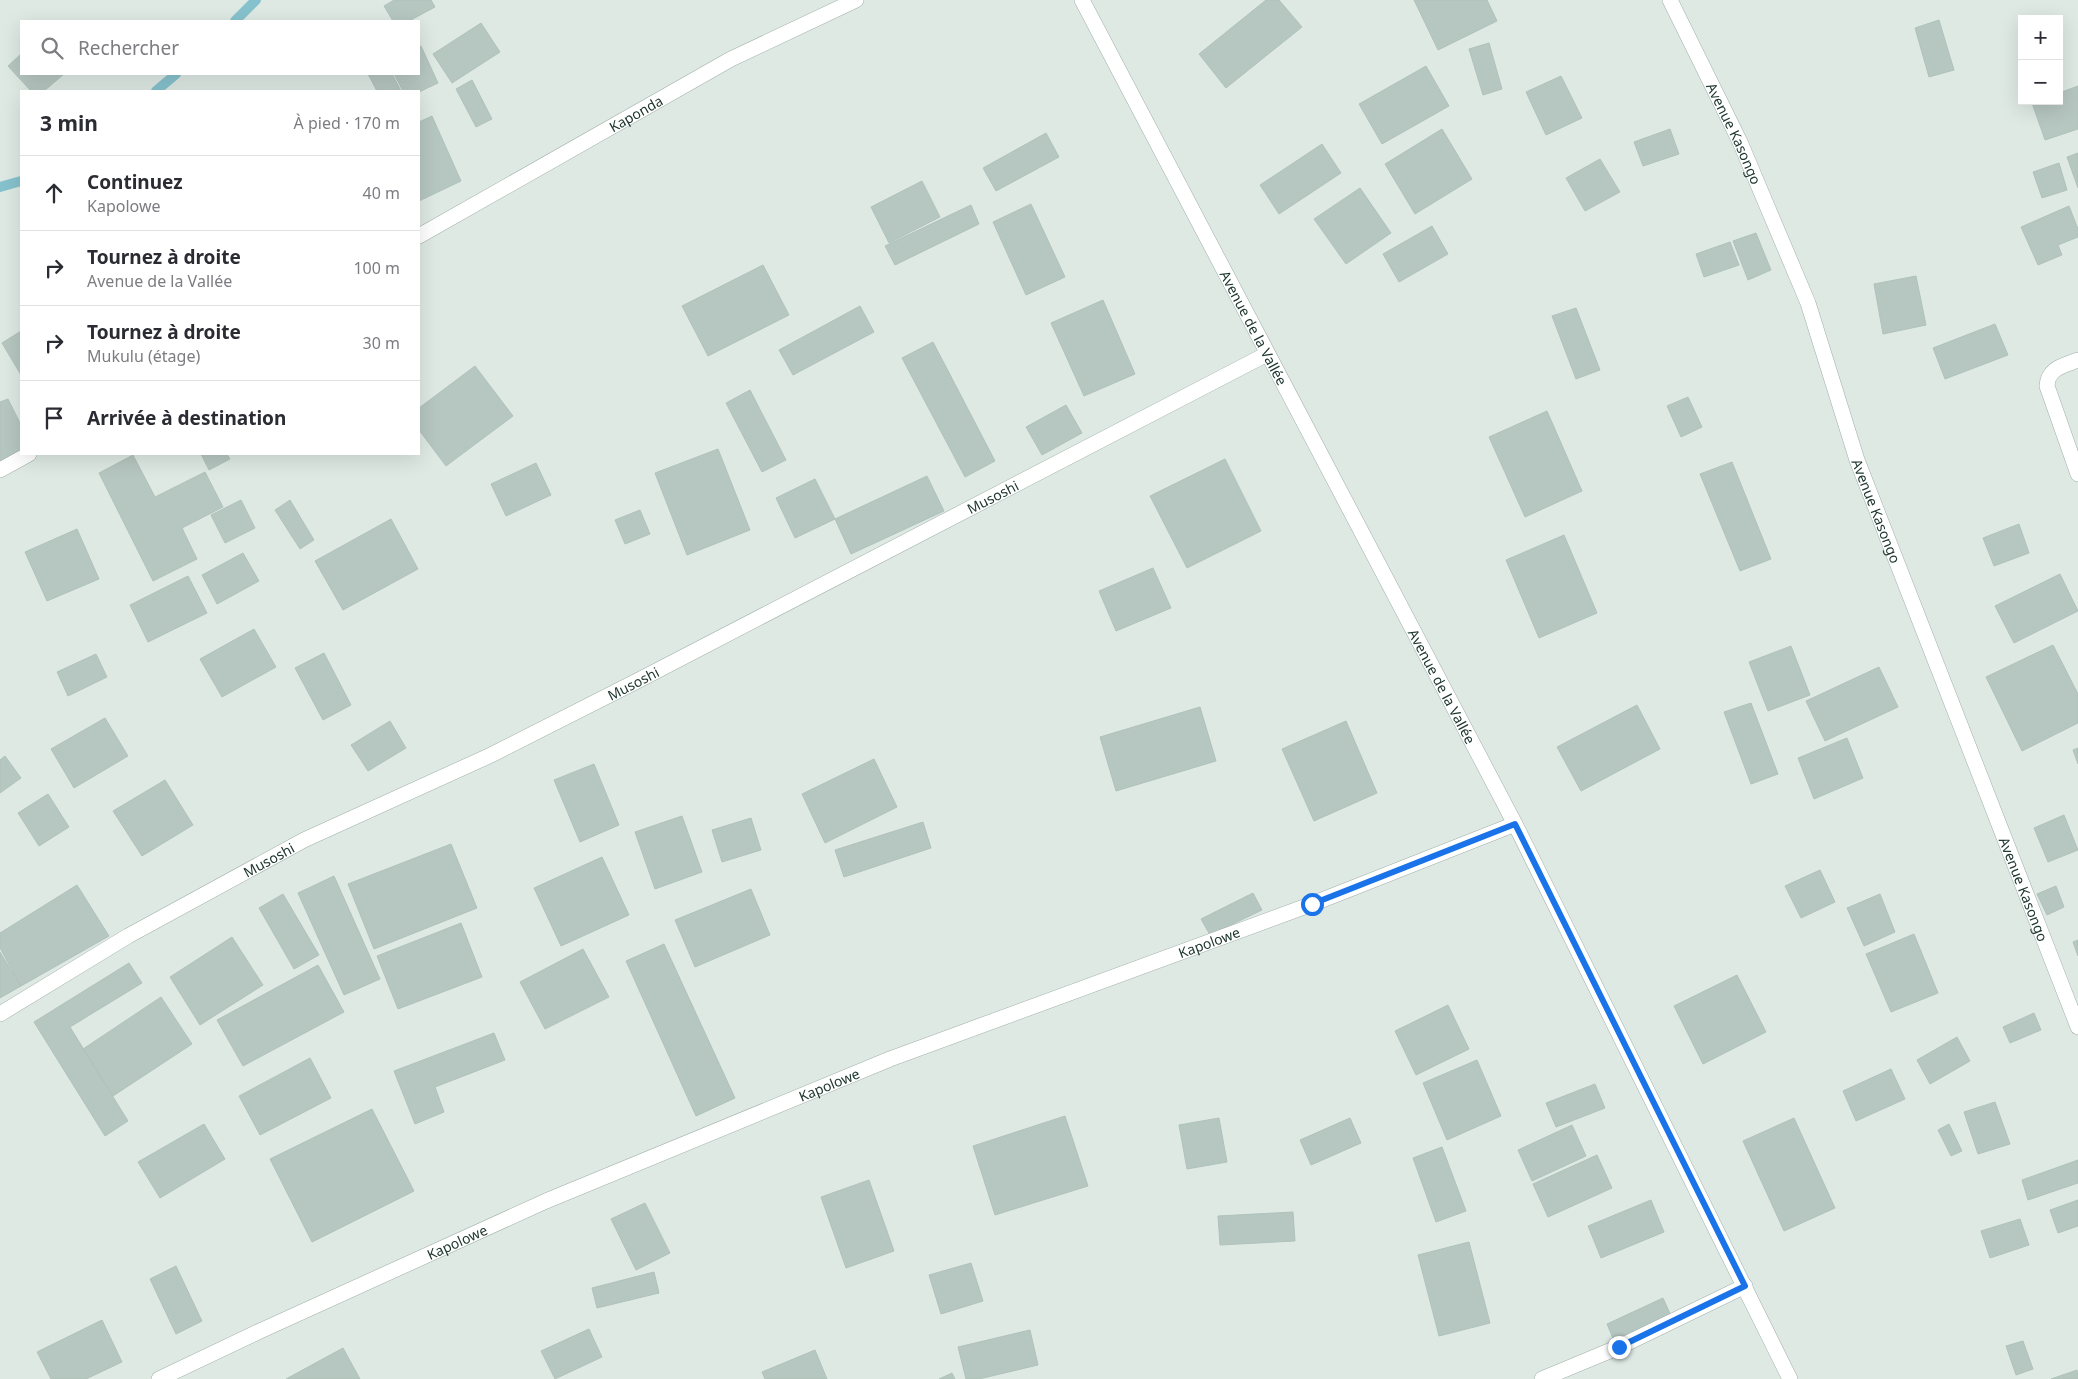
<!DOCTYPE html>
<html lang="fr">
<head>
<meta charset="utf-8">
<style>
  body { margin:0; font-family:"Noto Sans",sans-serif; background:#f2f2f3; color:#2b2b33 }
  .controls { position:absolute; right:15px; top:15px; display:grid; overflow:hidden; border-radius:0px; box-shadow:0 5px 20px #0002 }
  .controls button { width:45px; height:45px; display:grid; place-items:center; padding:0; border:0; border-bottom:1px solid #e1e1e2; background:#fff; color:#2b2b33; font:25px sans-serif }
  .stop { position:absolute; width:15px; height:15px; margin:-11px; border:4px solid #1a73e8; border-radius:50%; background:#fff }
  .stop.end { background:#1a73e8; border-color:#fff; box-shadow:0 1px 5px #0008 }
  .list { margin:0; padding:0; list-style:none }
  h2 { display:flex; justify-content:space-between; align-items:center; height:65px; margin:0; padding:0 20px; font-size:21px }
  h2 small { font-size:16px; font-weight:400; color:#7c7c81 }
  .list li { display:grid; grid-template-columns:32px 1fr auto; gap:15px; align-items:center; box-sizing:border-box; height:75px; padding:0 20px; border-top:1px solid #e1e1e2 }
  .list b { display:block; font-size:19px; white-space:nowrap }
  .list p { margin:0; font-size:16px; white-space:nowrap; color:#7c7c81 }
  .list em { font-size:16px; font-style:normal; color:#7c7c81 }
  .icon { flex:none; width:28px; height:28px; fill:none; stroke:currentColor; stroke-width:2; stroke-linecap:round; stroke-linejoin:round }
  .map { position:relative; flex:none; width:2078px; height:1379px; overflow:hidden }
  .search { position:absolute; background:#fff; box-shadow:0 5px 20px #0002; left:20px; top:20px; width:400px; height:55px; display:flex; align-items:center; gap:12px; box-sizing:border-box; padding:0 18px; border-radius:0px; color:#7c7c81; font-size:19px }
  .panel { position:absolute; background:#fff; box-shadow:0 5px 20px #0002; left:20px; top:90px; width:400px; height:365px; border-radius:0px }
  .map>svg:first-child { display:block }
</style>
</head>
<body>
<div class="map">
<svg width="2078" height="1379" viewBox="0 0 2078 1379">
  <rect width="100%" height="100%" fill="#dee9e4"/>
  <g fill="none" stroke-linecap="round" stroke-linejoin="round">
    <path stroke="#86c2cd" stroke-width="10" d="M 235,21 L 256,0
      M 156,91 L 176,74
      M 0,187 L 21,181"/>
  </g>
  <path fill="#b6c6c0" stroke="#b0c2bb" d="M 394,0 L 431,0 L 435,7 L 409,21 L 393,21 L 384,6 Z
    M 1266,0 L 1279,0 L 1302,27 L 1226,88 L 1199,54 Z
    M 1414,0 L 1487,0 L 1497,21 L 1438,50 Z
    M 1939,20 L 1954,70 L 1929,77 L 1915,28 Z
    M 481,23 L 500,52 L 452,83 L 433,54 Z
    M 1489,43 L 1502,89 L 1483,95 L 1469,49 Z
    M 421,46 L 438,83 L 419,92 L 403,91 L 394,74 L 419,74 L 419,47 Z
    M 21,54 L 21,74 L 64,74 L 44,91 L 31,91 L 8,66 Z
    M 1426,66 L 1449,106 L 1382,144 L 1359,104 Z
    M 368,74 L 392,74 L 401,91 L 377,91 Z
    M 1561,76 L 1582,118 L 1546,135 L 1526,92 Z
    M 472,80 L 492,119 L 476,127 L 456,89 Z
    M 2078,86 L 2078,129 L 2045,140 L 2032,103 L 2059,101 L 2059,93 Z
    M 432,116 L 461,181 L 419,201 L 419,122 Z
    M 1442,129 L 1472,179 L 1415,214 L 1385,164 Z
    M 1670,129 L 1679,154 L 1643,166 L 1634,142 Z
    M 1046,133 L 1059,157 L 996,191 L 983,168 Z
    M 1322,144 L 1341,173 L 1279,214 L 1260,185 Z
    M 2078,153 L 2078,188 L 2067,157 Z
    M 1600,159 L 1620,192 L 1585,211 L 1566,178 Z
    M 2059,163 L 2067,190 L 2042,198 L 2033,172 Z
    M 922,181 L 940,217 L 889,243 L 871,207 Z
    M 1360,188 L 1391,233 L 1346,264 L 1314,219 Z
    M 1031,204 L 1065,277 L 1026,295 L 993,222 Z
    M 971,205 L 979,224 L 895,265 L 885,246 Z
    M 2069,206 L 2078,229 L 2078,237 L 2058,245 L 2062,255 L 2038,265 L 2021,227 Z
    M 1432,226 L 1448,254 L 1399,282 L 1383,254 Z
    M 1756,233 L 1771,270 L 1748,280 L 1733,241 Z
    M 1730,242 L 1739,265 L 1704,277 L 1696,254 Z
    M 763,265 L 789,315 L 708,356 L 682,306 Z
    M 1916,276 L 1926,325 L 1883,334 L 1874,284 Z
    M 1103,300 L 1135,374 L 1084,396 L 1051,323 Z
    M 860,306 L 874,332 L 793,375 L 779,350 Z
    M 1576,308 L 1600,370 L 1576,379 L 1552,316 Z
    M 1995,324 L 2008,355 L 1945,379 L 1933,348 Z
    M 21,331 L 21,375 L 2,343 Z
    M 933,342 L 995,461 L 965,477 L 902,358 Z
    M 475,366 L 513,416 L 446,466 L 419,430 L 419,408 Z
    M 750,390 L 786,460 L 762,472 L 726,403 Z
    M 1688,397 L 1702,427 L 1681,437 L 1667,406 Z
    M 8,399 L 21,425 L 21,452 L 0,464 L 0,402 Z
    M 1066,405 L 1082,433 L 1042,455 L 1026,427 Z
    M 1547,411 L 1582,491 L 1525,517 L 1489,437 Z
    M 718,449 L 750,530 L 687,555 L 655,473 Z
    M 201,454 L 227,454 L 230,459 L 209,470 Z
    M 133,455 L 155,497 L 205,472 L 223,507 L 182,528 L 197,559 L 153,581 L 99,473 Z
    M 1225,459 L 1261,531 L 1187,568 L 1150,496 Z
    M 1732,462 L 1771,559 L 1740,571 L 1700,474 Z
    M 536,463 L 551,495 L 506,516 L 491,484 Z
    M 927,476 L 944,511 L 851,554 L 835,519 Z
    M 815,479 L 835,519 L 795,538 L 776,498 Z
    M 241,500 L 255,528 L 225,543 L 211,515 Z
    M 290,500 L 314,540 L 300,549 L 275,510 Z
    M 640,510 L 650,534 L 625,544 L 615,520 Z
    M 391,519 L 418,569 L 343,610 L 315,561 Z
    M 2019,524 L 2029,553 L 1994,566 L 1983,538 Z
    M 77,529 L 99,579 L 47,601 L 25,552 Z
    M 1564,535 L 1597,613 L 1539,638 L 1506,560 Z
    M 243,553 L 259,581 L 217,604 L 202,575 Z
    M 1153,568 L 1171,608 L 1116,631 L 1099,591 Z
    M 2060,574 L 2078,611 L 2014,643 L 1995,606 Z
    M 188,576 L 207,613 L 148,642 L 130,605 Z
    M 254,629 L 276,667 L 222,697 L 200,659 Z
    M 2053,645 L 2078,694 L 2078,723 L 2022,751 L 1986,677 Z
    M 1791,646 L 1810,695 L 1768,711 L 1749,662 Z
    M 324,653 L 351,705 L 323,720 L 295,668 Z
    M 96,654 L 107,677 L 68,696 L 57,672 Z
    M 1879,667 L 1898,707 L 1825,741 L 1806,701 Z
    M 1751,703 L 1778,774 L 1751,784 L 1724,712 Z
    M 1637,705 L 1660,749 L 1581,791 L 1557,747 Z
    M 1200,707 L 1216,761 L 1116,791 L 1100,737 Z
    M 105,718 L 128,756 L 74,788 L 51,749 Z
    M 390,721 L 406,748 L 368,771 L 351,745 Z
    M 1346,721 L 1377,793 L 1314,821 L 1282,749 Z
    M 1847,738 L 1863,778 L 1814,799 L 1798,758 Z
    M 2078,748 L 2078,764 L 2073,750 Z
    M 5,756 L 21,778 L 0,793 L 0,760 Z
    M 874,759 L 897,807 L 825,843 L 802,794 Z
    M 594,764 L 619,825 L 580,842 L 554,780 Z
    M 165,780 L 193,825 L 142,856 L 113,811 Z
    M 48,794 L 69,827 L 39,846 L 18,813 Z
    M 2064,815 L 2078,850 L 2048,862 L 2034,828 Z
    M 682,816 L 702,872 L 655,889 L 635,832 Z
    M 751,818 L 761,850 L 722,862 L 712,830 Z
    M 923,822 L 931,848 L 844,877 L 835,850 Z
    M 451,844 L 477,908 L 374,949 L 348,884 Z
    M 602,857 L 629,915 L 561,946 L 534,888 Z
    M 1820,870 L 1835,902 L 1801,918 L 1785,886 Z
    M 334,876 L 380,979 L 344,995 L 298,893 Z
    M 77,885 L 109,936 L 21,986 L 0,948 L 0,933 Z
    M 2056,886 L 2064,907 L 2047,915 L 2037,894 Z
    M 751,889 L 770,935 L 695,967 L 675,920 Z
    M 1253,893 L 1262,910 L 1210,935 L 1201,919 Z
    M 283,894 L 319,955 L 294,969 L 259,908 Z
    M 1880,894 L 1895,932 L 1864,946 L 1847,908 Z
    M 461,923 L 482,977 L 398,1009 L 377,956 Z
    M 1914,934 L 1938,993 L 1891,1012 L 1866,954 Z
    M 232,937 L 263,985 L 200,1025 L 170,977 Z
    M 2078,940 L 2078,956 L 2073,942 Z
    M 664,944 L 735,1098 L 696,1116 L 626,961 Z
    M 583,949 L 609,997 L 545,1029 L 520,982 Z
    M 0,952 L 21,986 L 0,998 Z
    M 129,963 L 142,983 L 70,1027 L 128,1121 L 105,1136 L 34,1022 Z
    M 318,965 L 344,1012 L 243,1066 L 217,1020 Z
    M 1737,975 L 1766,1032 L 1703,1064 L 1674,1006 Z
    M 161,997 L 192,1044 L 113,1096 L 83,1049 Z
    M 1448,1005 L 1469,1049 L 1416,1075 L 1395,1031 Z
    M 2034,1013 L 2041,1030 L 2010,1043 L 2003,1027 Z
    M 494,1033 L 505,1060 L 435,1087 L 444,1112 L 415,1124 L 394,1071 Z
    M 1957,1037 L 1970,1061 L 1930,1084 L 1917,1060 Z
    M 310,1058 L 331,1098 L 260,1135 L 239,1096 Z
    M 1477,1060 L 1501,1116 L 1447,1140 L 1423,1083 Z
    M 1891,1069 L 1905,1099 L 1856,1121 L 1843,1091 Z
    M 1595,1084 L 1605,1108 L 1556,1127 L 1546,1103 Z
    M 1995,1102 L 2010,1144 L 1978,1154 L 1964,1112 Z
    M 372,1109 L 414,1191 L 312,1242 L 270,1159 Z
    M 1065,1116 L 1088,1186 L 995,1215 L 973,1146 Z
    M 1219,1118 L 1227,1162 L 1187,1169 L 1179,1125 Z
    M 1350,1118 L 1361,1143 L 1311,1165 L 1300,1140 Z
    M 1794,1118 L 1835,1208 L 1784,1231 L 1743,1141 Z
    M 204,1124 L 225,1159 L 160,1198 L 138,1162 Z
    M 1949,1124 L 1962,1151 L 1951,1156 L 1938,1130 Z
    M 1572,1125 L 1586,1156 L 1532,1181 L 1518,1150 Z
    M 1442,1147 L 1466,1211 L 1436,1222 L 1413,1158 Z
    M 1597,1155 L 1612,1188 L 1548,1217 L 1533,1184 Z
    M 2078,1160 L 2078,1183 L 2028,1200 L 2022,1180 Z
    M 869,1180 L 894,1251 L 846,1268 L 821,1197 Z
    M 1651,1200 L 1664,1232 L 1601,1258 L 1588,1226 Z
    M 2078,1200 L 2078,1226 L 2058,1233 L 2050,1210 Z
    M 645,1203 L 670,1253 L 636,1270 L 611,1219 Z
    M 1293,1212 L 1295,1241 L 1220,1245 L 1218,1216 Z
    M 2020,1219 L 2029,1245 L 1990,1258 L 1981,1231 Z
    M 1469,1242 L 1490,1323 L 1439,1336 L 1418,1255 Z
    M 971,1263 L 983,1301 L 941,1314 L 929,1275 Z
    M 176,1266 L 202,1321 L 176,1334 L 150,1279 Z
    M 654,1272 L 659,1293 L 597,1308 L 592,1288 Z
    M 1663,1298 L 1672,1318 L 1615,1343 L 1607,1324 Z
    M 102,1320 L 122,1362 L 86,1379 L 51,1379 L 37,1352 Z
    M 589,1329 L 602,1357 L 555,1379 L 541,1351 Z
    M 1030,1330 L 1038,1365 L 979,1379 L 966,1379 L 958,1347 Z
    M 2023,1341 L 2033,1369 L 2016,1375 L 2006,1346 Z
    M 343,1348 L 360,1379 L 286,1379 Z
    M 815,1350 L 827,1379 L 765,1379 L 762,1372 Z
    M 2077,1370 L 2078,1379 L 2051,1379 Z
    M 952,1373 L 955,1379 L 939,1379 Z"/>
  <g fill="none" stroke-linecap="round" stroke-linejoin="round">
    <defs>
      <g id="street">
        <path id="s1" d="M 1082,0 L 1515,824 L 1790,1379"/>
        <path id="s2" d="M 1670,0 L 1740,142 L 1808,303 L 1857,460 L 2078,1027"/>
        <path id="s3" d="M 419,236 L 731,59 L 856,0"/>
        <path d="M 2078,360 C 2063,366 2048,368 2047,386 L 2078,474"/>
        <path d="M 0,470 L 29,454"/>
        <path id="s4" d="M 0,1014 L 128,936 L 304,840 L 491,755 L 639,680 L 1267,354"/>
        <path id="s5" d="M 159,1379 L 260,1331 L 546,1201 L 890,1059 L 1312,904 L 1515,824"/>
        <path d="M 1542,1379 L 1619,1347 L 1745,1286"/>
      </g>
    </defs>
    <use href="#street" stroke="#a1b0ab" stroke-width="16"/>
    <use href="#street" stroke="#fff" stroke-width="15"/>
  </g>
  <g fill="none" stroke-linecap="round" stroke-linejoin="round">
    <path stroke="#1a73e8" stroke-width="6" d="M 1312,904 L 1515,824 L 1745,1286 L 1619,1347"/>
  </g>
  <g text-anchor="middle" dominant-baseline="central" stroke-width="5" stroke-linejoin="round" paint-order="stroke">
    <g font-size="14" fill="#203831" stroke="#eef6f2">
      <text stroke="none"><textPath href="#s3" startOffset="249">Kaponda</textPath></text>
      <text stroke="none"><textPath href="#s2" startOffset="148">Avenue Kasongo</textPath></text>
      <text stroke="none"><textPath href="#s1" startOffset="370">Avenue de la Vallée</textPath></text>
      <text stroke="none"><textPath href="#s4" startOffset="1120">Musoshi</textPath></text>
      <text stroke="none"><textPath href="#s2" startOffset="552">Avenue Kasongo</textPath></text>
      <text stroke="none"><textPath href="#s4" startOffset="715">Musoshi</textPath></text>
      <text stroke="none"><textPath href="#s1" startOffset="775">Avenue de la Vallée</textPath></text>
      <text stroke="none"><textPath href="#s4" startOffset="310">Musoshi</textPath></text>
      <text stroke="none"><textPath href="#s2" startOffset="958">Avenue Kasongo</textPath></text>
      <text stroke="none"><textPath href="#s5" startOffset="1138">Kapolowe</textPath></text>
      <text stroke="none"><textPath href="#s5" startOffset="732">Kapolowe</textPath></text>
      <text stroke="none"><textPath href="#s5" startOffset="328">Kapolowe</textPath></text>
    </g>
  </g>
</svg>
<div class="controls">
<button>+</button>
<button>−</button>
</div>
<div class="stop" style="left:1312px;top:904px"></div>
<div class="stop end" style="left:1619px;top:1347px"></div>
<div class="search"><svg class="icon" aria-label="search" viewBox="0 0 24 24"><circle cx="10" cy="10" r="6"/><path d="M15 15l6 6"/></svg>Rechercher</div>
<section class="panel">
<h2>3 min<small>À pied · 170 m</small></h2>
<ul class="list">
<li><svg class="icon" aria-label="ahead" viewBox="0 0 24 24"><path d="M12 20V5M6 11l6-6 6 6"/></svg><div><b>Continuez</b><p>Kapolowe</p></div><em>40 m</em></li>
<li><svg class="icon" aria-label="right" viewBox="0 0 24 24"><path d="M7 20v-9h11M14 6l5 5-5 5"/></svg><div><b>Tournez à droite</b><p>Avenue de la Vallée</p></div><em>100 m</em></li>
<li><svg class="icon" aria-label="right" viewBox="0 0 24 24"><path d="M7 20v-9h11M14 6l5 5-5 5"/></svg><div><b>Tournez à droite</b><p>Mukulu (étage)</p></div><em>30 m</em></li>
<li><svg class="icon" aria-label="arrive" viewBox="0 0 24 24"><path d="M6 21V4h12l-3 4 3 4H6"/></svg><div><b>Arrivée à destination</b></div></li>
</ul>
</section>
</div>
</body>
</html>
